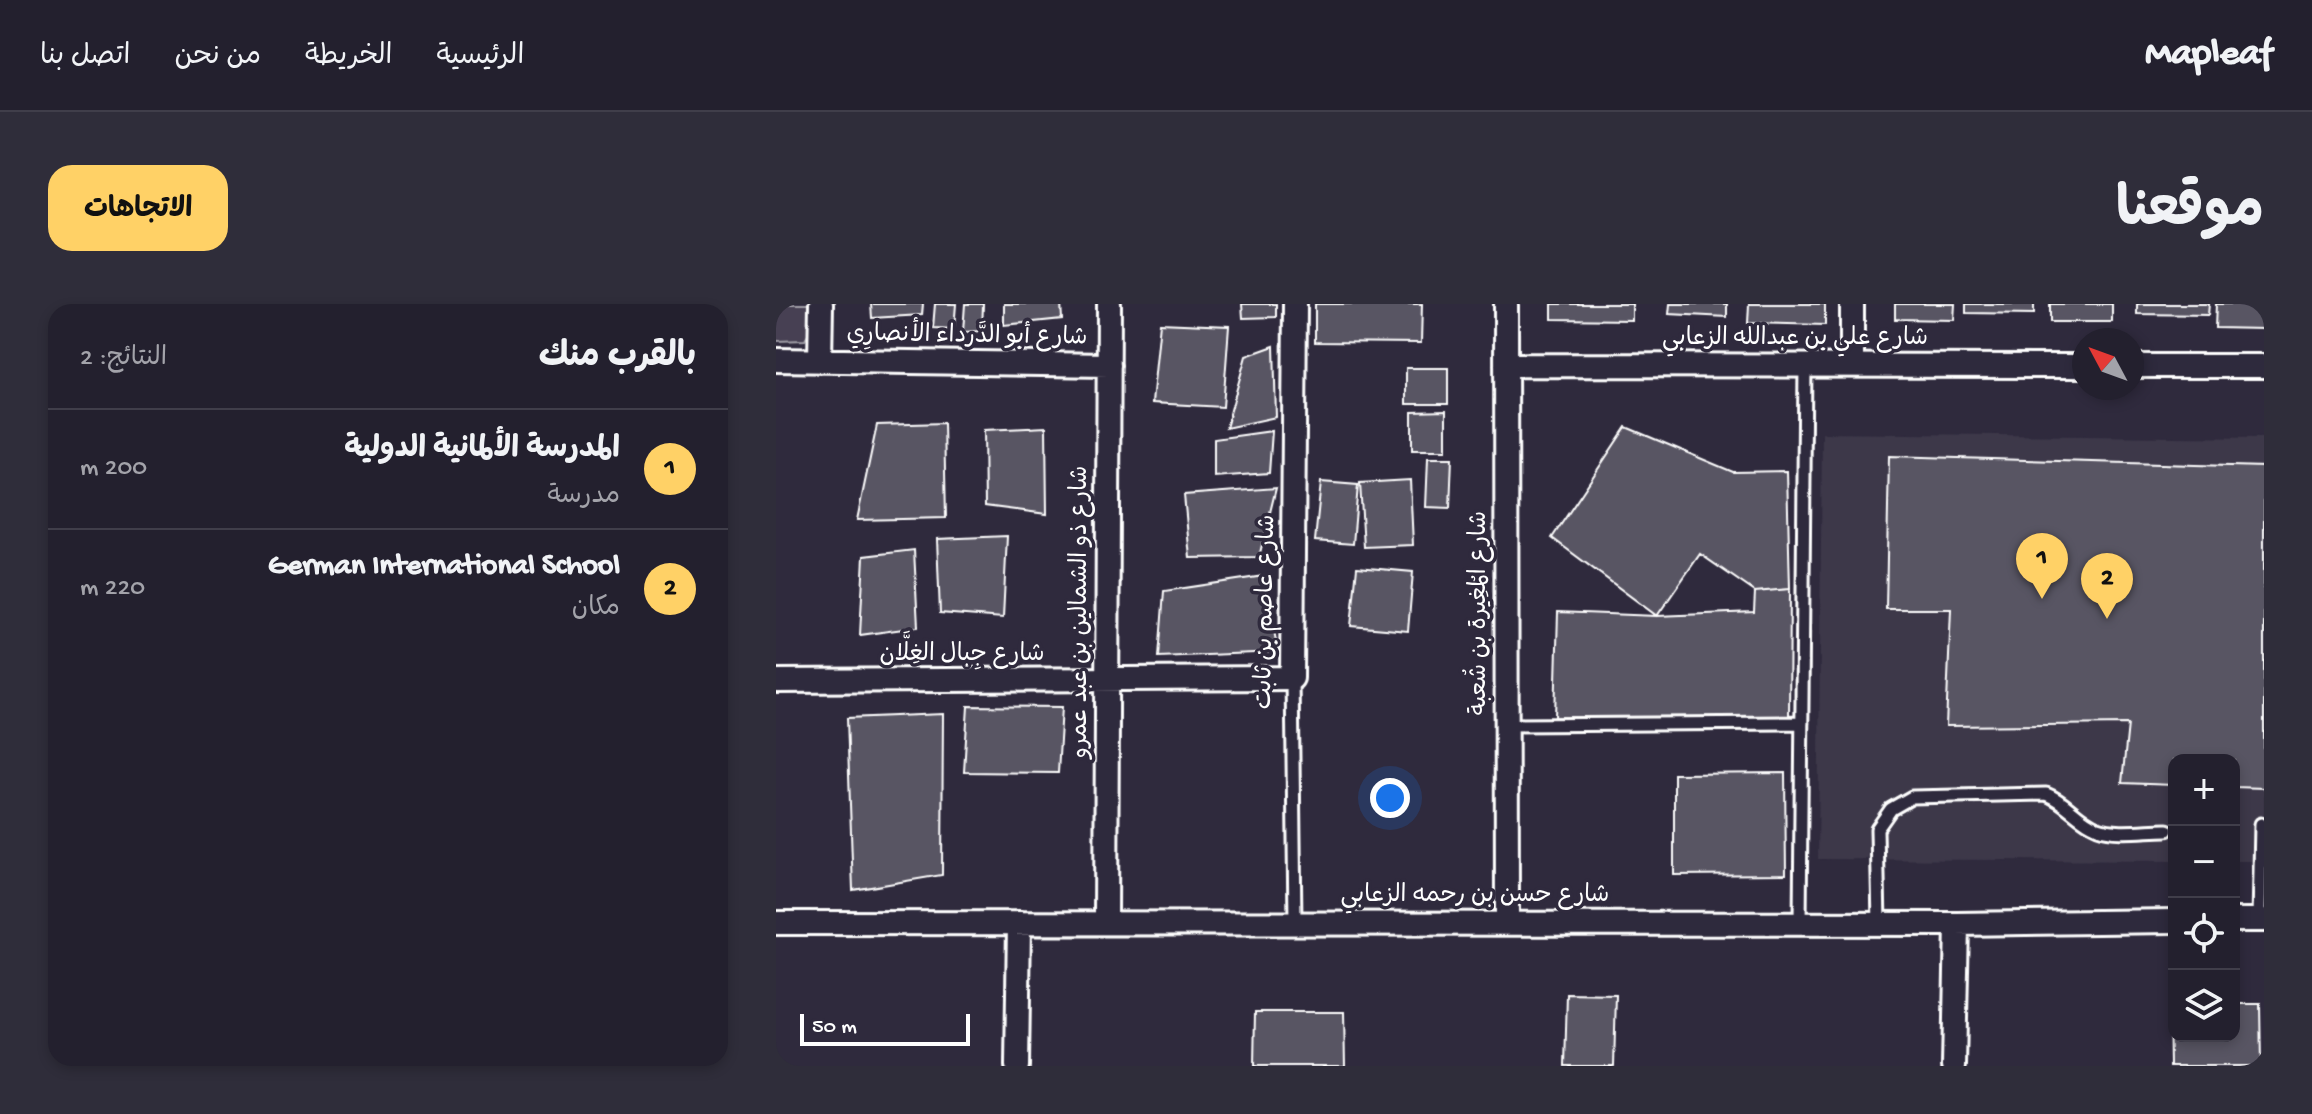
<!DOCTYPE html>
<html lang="ar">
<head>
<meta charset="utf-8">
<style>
  body { margin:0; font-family:"Gochi Hand","Playpen Sans Arabic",sans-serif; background:#2f2d3a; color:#f1f3f6; direction:rtl }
  .controls { position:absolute; right:24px; bottom:24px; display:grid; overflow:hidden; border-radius:16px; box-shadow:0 4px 12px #0003 }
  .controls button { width:72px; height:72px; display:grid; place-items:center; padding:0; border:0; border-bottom:2px solid #403e4a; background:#23202e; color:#f1f3f6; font:40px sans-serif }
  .compass { position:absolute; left:1296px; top:24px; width:72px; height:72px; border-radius:50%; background:#23202e; box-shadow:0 4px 12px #0003; rotate:311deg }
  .scale { position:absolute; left:24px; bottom:20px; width:170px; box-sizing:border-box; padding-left:8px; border:4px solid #fff; border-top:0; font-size:22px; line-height:28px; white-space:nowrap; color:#fff; -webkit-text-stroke:6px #2f2a3d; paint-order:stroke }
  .you { position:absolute; left:614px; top:494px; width:28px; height:28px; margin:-20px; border:6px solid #fff; border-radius:50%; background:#1a73e8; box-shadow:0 0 0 12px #1a73e833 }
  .badge { display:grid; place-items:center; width:52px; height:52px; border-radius:50%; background:#ffd166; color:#111; font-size:26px; font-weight:700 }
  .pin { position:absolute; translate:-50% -66px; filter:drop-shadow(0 2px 4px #0008) }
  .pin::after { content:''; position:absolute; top:42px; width:28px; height:24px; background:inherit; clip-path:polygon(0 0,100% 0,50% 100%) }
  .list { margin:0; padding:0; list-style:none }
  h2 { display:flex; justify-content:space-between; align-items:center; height:104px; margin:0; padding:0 32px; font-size:34px }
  h2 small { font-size:26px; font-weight:400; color:#a3a3aa }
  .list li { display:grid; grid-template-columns:52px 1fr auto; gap:24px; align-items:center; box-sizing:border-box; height:120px; padding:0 32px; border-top:2px solid #403e4a }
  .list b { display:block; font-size:30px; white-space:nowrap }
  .list p { margin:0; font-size:26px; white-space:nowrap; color:#a3a3aa }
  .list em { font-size:26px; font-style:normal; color:#a3a3aa }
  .icon { flex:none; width:44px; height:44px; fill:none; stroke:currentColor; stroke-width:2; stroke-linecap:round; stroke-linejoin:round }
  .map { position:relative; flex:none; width:1488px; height:762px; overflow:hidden; direction:ltr; border-radius:24px }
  header { display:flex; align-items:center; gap:48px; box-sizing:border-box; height:112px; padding:0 40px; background:#23202e; border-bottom:2px solid #403e4a }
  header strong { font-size:38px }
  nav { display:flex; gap:44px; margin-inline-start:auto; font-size:28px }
  .intro { display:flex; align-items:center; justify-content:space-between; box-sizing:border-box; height:192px; padding:0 48px }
  h1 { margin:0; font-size:56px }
  .button { padding:20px 36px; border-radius:24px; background:#ffd166; color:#111; font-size:28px; font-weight:700 }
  main { display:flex; gap:48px; padding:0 48px }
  aside { flex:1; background:#23202e; border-radius:24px; box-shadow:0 4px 12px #0003 }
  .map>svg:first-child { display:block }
</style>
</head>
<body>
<header>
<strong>Mapleaf</strong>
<nav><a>الرئيسية</a><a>الخريطة</a><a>من نحن</a><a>اتصل بنا</a></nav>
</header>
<div class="intro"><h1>موقعنا</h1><a class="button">الاتجاهات</a></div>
<main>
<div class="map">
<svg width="1488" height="762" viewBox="0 0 1488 762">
  <rect width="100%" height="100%" fill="#2f2a3d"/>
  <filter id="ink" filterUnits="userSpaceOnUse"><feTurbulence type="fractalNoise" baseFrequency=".0125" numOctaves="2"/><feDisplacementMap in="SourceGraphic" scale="16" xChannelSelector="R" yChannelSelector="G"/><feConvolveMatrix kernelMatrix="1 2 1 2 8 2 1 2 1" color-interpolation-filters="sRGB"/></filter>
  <g filter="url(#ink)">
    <path fill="#3c3749" d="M 1046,129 L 1488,134 L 1488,557 L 1458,557 L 1458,456 L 1398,456 L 1398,557 L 1042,555 Z"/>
    <path fill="#464152" stroke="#a2a0a8" stroke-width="2" d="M 0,0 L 36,0 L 37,22 L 29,36 L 0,37 Z"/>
    <path fill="#595564" stroke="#fff" stroke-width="2" d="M 95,0 L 147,0 L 146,11 L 96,14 Z
      M 159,0 L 180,0 L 178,25 L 157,24 Z
      M 189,0 L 207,0 L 206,27 L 187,28 Z
      M 228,0 L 285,0 L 286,15 L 228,21 Z
      M 466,0 L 500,0 L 500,13 L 467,14 Z
      M 539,0 L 646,0 L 645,39 L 539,38 Z
      M 776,0 L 856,0 L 856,16 L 776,15 Z
      M 894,0 L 951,0 L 951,13 L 893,10 Z
      M 973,0 L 1049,0 L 1049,21 L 972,19 Z
      M 1119,0 L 1179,0 L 1178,16 L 1119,15 Z
      M 1190,0 L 1258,0 L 1258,10 L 1190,9 Z
      M 1274,0 L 1336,0 L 1336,18 L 1274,18 Z
      M 1361,0 L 1433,0 L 1432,11 L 1361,10 Z
      M 1440,0 L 1488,0 L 1488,25 L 1439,24 Z
      M 384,19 L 453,22 L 447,103 L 376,99 Z
      M 498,42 L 500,113 L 450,124 L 470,52 Z
      M 630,64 L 672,64 L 672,100 L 630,100 Z
      M 670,107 L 670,146 L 636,146 L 636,108 Z
      M 168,119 L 170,214 L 81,216 L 101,121 Z
      M 270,123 L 271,210 L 209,202 L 208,126 Z
      M 850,123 L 957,168 L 1011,167 L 1014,285 L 979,288 L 924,250 L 881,312 L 776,234 Z
      M 496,127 L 493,169 L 438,173 L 438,135 Z
      M 1113,152 L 1488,163 L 1488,484 L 1458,483 L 1458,456 L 1398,456 L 1398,481 L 1346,479 L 1352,420 L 1170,422 L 1175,305 L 1110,305 Z
      M 652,154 L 676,154 L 674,204 L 650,203 Z
      M 634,176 L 637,241 L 588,243 L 584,179 Z
      M 545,178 L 582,181 L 577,240 L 539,237 Z
      M 500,184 L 483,253 L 414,254 L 408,191 Z
      M 231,232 L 227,314 L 164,309 L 161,235 Z
      M 138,246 L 142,323 L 84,331 L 88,252 Z
      M 581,263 L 637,268 L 632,327 L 575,322 Z
      M 488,272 L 502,348 L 383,353 L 388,287 Z
      M 1014,285 L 1013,414 L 779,413 L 782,308 L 881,312 L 978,308 L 979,288 Z
      M 192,402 L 286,403 L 282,469 L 188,468 Z
      M 167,410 L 166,571 L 77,586 L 71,414 Z
      M 1009,469 L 1010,570 L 898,571 L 898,470 Z
      M 791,690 L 840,691 L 838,762 L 789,762 Z
      M 1458,700 L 1484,700 L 1485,762 L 1394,762 L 1393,702 L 1398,702 L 1398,732 L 1458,732 Z
      M 479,708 L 568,708 L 569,762 L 478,762 Z"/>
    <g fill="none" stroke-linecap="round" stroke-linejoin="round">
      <defs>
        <path id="lane" d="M 516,374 L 519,617
          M 731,421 L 1026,419
          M 1483,616 L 1485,520
          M 1024,619 L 1029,61
          M 1103,620 L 1101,525 L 1115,505 L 1136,493 L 1270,490 C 1291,498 1301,516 1322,524 C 1341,531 1370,526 1391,526"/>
        <path id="street" d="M 730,0 L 731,617
          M 0,56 L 333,61
          M 44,57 L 45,0
          M 730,61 L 1308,62
          M 1076,61 L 1076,0
          M 1356,62 L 1488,62
          M 0,377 L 516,374 L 519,0
          M 1458,616 L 1488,616
          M 330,617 L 333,0
          M 0,619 L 1181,620 L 1398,617
          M 241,762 L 243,619
          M 1178,762 L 1181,620"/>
      </defs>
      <use href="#lane" stroke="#fff" stroke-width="17"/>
      <use href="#street" stroke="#fff" stroke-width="28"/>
      <use href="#lane" stroke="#2f2a3d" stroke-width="11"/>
      <use href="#street" stroke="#2f2a3d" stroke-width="22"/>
    </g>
  </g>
  <g text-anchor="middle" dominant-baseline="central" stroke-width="7" stroke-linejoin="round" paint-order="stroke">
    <g font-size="24" fill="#fff" stroke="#2f2a3d">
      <text transform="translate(191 33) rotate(1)">شارع أبو الدَّرداء الأنصارِي</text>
      <text x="1019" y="35">شارع علي بن عبدالله الزعابي</text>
      <text transform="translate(305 308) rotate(-90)">شارع ذو الشمالين بن عبد عمرو</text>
      <text transform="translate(491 308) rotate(-89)">شارع عاصم بن ثابت</text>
      <text transform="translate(704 309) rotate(-90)">شارع المُغِيرة بن شُعبة</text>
      <text x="186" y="351">شارع جِبال الغِلَّان</text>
      <text x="699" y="592">شارع حسن بن رحمه الزعابي</text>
    </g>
  </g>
</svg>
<div class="controls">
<button>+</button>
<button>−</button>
<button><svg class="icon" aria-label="locate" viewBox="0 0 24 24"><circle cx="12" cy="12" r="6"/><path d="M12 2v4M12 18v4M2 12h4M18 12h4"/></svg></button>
<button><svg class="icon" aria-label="layers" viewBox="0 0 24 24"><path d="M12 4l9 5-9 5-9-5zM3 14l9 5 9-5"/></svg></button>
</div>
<svg class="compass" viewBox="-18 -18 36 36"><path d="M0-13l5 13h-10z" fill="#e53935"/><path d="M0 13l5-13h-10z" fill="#a3a3aa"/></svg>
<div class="scale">50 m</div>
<div class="you"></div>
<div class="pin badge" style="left:1266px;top:295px">1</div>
<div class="pin badge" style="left:1331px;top:315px">2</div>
</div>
<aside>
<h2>بالقرب منك<small>النتائج: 2</small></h2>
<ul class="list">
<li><span class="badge">1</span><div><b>المدرسة الألمانية الدولية</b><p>مدرسة</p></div><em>200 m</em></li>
<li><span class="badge">2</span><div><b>German International School</b><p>مكان</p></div><em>220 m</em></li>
</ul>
</aside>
</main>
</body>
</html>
